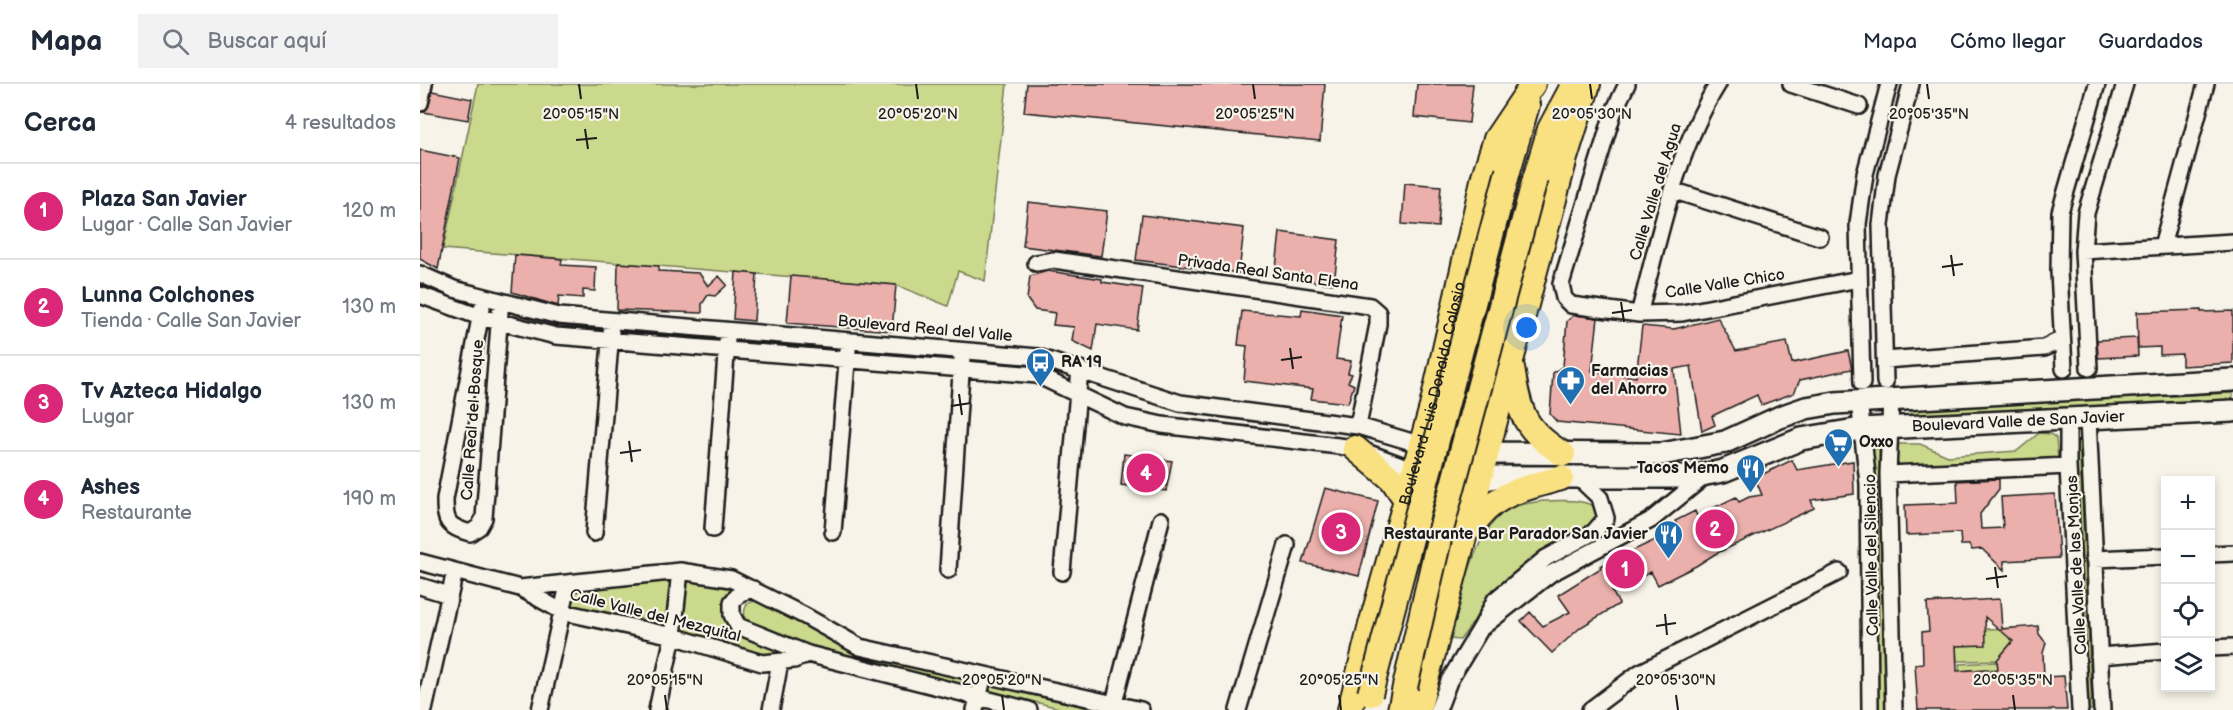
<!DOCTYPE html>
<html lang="es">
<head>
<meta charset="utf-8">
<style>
  body { margin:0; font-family:"Balsamiq Sans",sans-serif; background:#f2f2f3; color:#1f2937 }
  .controls { position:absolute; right:18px; bottom:18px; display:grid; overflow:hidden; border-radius:0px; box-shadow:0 3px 9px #0003 }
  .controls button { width:54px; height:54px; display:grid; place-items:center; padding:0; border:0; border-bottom:2px solid #e0e1e3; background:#fff; color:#1f2937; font:30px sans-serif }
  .you { position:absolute; left:1107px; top:244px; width:21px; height:21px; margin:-15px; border:4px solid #fff; border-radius:50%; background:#1a73e8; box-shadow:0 0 0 9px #1a73e833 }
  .badge { display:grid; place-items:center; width:39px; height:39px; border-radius:50%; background:#db2777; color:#fff; font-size:20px; font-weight:700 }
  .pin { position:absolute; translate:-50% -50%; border:3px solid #fff; box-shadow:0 2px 6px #0006 }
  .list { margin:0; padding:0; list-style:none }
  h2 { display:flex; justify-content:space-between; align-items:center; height:78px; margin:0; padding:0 24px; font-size:26px }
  h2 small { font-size:20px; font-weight:400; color:#747a83 }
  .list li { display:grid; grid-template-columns:39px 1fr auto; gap:18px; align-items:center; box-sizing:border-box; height:96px; padding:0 24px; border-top:2px solid #e0e1e3 }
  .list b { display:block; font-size:22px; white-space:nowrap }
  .list p { margin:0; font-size:20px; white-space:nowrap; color:#747a83 }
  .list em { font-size:20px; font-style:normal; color:#747a83 }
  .icon { flex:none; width:33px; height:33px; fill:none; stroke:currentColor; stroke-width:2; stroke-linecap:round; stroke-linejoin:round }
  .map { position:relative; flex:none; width:1813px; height:626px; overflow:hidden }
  header { display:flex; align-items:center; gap:36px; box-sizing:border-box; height:84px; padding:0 30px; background:#fff; border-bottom:2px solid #e0e1e3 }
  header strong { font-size:28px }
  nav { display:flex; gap:33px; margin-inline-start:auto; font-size:21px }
  .search { width:420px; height:54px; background:#f2f2f3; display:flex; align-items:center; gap:15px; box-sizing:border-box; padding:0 21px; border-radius:0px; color:#747a83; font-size:22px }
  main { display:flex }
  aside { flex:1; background:#fff }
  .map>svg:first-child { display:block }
</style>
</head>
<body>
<header>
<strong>Mapa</strong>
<div class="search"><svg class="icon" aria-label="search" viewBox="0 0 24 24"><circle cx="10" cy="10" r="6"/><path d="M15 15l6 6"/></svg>Buscar aquí</div>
<nav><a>Mapa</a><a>Cómo llegar</a><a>Guardados</a></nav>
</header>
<main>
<aside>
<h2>Cerca<small>4 resultados</small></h2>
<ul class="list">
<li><span class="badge">1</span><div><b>Plaza San Javier</b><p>Lugar · Calle San Javier</p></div><em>120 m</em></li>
<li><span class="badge">2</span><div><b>Lunna Colchones</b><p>Tienda · Calle San Javier</p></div><em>130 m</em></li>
<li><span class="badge">3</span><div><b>Tv Azteca Hidalgo</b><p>Lugar</p></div><em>130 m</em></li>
<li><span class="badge">4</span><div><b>Ashes</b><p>Restaurante</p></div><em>190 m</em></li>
</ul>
</aside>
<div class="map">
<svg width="1813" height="626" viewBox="0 0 1813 626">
  <rect width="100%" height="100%" fill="#f7f3e8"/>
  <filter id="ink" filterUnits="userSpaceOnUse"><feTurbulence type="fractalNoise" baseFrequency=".0167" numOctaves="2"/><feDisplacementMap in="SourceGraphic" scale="12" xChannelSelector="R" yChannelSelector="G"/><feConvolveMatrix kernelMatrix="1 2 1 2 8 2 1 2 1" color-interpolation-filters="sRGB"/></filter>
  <g filter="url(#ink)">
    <path fill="#cbd98d" stroke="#747a54" stroke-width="1.5" d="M 58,0 L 587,0 L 565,197 L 538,187 L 528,222 L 476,201 L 23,165 Z
      M 1813,309 L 1813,318 L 1491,333 L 1490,324 Z
      M 1619,349 L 1630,350 L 1636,354 L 1638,376 L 1481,382 L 1476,379 L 1476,367 L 1479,360 L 1500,360 L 1528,372 L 1597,367 Z
      M 1655,356 L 1659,356 L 1672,626 L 1669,626 Z
      M 1453,365 L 1459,365 L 1465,626 L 1457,626 Z
      M 1123,417 C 1141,417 1168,413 1181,428 L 1177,440 L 1073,511 L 1040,556 L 1030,555 C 1041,517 1052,448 1087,426 C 1096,420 1112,419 1123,417 Z
      M 264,494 L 317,506 C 285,548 330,555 363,566 L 361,572 L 339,574 L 259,548 Z
      M 254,495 L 245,544 L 149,526 L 153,505 Z
      M 336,516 L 440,567 L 556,598 L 553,603 L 343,549 C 330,544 319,535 327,520 Z
      M 1595,544 L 1588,552 L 1593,557 L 1582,570 L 1589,576 L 1537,577 L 1536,562 L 1565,545 Z
      M 1577,578 L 1578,585 L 1548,586 L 1550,626 L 1543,626 L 1539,580 Z
      M 567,599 L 676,626 L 647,626 L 567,606 Z"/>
    <path fill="#ebb0ac" stroke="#1c1c1c" stroke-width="1.5" fill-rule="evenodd" d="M 607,0 L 905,0 L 900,57 L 604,28 Z
      M 997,0 L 1053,0 L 1049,39 L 994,33 Z
      M 12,7 L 52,15 L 48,36 L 3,28 L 9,22 Z
      M 0,66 L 40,74 L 18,185 L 0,175 Z
      M 985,99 L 1021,102 L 1018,143 L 982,140 Z
      M 608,118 L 687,127 L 681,172 L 603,162 Z
      M 722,131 L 824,144 L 819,189 L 716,176 Z
      M 860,148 L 919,156 L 914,200 L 855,193 Z
      M 95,171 L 142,175 L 141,181 L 176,183 L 175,207 L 163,206 L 163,214 L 139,212 L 138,222 L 92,208 Z
      M 198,179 L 239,182 L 238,187 L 279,189 L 288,202 L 299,192 L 307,201 L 295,212 L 288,211 L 282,220 L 282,229 L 197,226 Z
      M 628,187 L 682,195 L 682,198 L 723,204 L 717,246 L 677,240 L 673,267 L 652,257 L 654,243 L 633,241 L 635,229 L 615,226 L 607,215 L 610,192 Z
      M 316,188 L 337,190 L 334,237 L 313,235 Z
      M 371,192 L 476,201 L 472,247 L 367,239 Z
      M 882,225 L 922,231 L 916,275 L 931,277 L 928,289 L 932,290 L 928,298 L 934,301 L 928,319 L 891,315 L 893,305 L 824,297 L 827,262 L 818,261 L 822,227 L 881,232 Z
      M 1781,226 L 1781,228 L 1813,227 L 1813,279 L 1762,282 L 1762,270 L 1740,271 L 1740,263 L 1718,264 L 1717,228 Z
      M 1154,231 L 1178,234 L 1172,287 L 1216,293 L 1222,242 L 1254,245 L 1298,234 L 1316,267 L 1367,258 L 1372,279 L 1428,267 L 1432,285 L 1380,296 L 1374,309 L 1341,321 L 1337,311 L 1292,332 L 1295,341 L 1282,347 L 1271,282 L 1254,285 L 1261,350 L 1137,338 L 1130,330 L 1133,289 L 1143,282 L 1147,237 Z
      M 1717,254 L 1718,272 L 1678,274 L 1677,256 Z
      M 704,370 L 752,377 L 746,407 L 701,401 Z
      M 1372,376 L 1377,386 L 1433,377 L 1434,410 L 1391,416 L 1394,424 L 1295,470 L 1276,482 L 1238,501 L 1231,488 L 1192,507 L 1199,520 L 1161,543 L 1132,569 L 1101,537 L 1110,528 L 1123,542 L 1150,528 L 1138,511 L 1181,484 L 1180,482 L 1259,445 L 1255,437 L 1275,427 L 1277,432 L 1316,413 L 1319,418 L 1329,413 L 1342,411 L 1335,394 Z
      M 1579,395 L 1579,405 L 1560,430 L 1561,445 L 1583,444 L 1581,413 L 1635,410 L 1639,474 L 1584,477 L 1584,486 L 1562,465 L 1552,466 L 1549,461 L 1541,461 L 1540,449 L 1486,451 L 1485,421 L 1538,419 L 1537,397 Z
      M 905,404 L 958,417 L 939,492 L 883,479 Z
      M 1580,515 L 1582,545 L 1618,542 L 1619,550 L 1626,559 L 1623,569 L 1624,593 L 1644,592 L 1647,626 L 1498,626 L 1495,580 L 1503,579 L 1502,548 L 1509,547 L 1507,519 ZM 1565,533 L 1593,557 L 1577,576 L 1578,585 L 1568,588 L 1567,585 L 1537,587 L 1536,562 L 1566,561 Z"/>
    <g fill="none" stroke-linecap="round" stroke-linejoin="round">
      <defs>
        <path id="minor" d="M 1207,0 L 1193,29 L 1141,200 L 1144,214 L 1151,221 L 1219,230 L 1262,229 L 1439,195
          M 1371,0 L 1439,22
          M 0,19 L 4,0
          M 1252,106 L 1400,153
          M 1742,162 L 1786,0
          M 1663,167 L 1813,158
          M 616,179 L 634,176 L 950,222 L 958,229 L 958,240 L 938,342
          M 0,190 L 34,205 L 139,232 L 618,273 L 760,319 L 938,342 L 1002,361
          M 0,211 L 60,233 L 136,252 L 617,291 L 705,333 L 742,341 L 935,364 L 995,386
          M 62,224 L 25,415 C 25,438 27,442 50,449 L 59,443 L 64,434 L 80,228
          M 1219,230 C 1240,152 1255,69 1298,0
          M 1465,276 L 1624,264 L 1642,255
          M 1669,284 L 1663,167 L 1666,129 L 1705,0
          M 1644,285 L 1639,187 L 1640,128 L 1677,0
          M 1465,298 L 1461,141 L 1467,91 L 1491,0
          M 1442,299 L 1438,140 L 1445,90 L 1469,0
          M 1471,314 L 1468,390 L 1474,626
          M 1439,316 L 1448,400 L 1450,626
          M 1668,335 L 1682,626
          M 1648,336 L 1648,382 L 1660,626
          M 1468,390 L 1648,382
          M 293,445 L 307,258
          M 413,448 L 428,266
          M 174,449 L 191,248
          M 1790,470 L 1813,469
          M 1674,475 L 1746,472
          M 0,478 L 100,504 L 143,528 L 253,552 L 342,579 L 374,576 L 388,570 L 609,626
          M 528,486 L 542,274
          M 642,488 L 660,285
          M 0,502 L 29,511
          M 100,504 L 260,487 L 311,495 L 385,532 L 440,563 L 721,626
          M 333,505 L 320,509 L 312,518 L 312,531 L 318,542 L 388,570
          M 1061,544 L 1130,490 L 1231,436 L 1285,392
          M 1790,564 L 1813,563
          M 1679,572 L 1746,567
          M 694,619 L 741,436
          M 4,626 L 35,487
          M 120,626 L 148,501
          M 237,626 L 253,552 L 260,487
          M 351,626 L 360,578
          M 555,626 L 564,591
          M 818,626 L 867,461
          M 1018,626 L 1029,597 L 1061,544 L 1075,516 L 1126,474 L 1174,448 L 1186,434 L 1180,414 L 1160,395
          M 1170,626 L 1219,589 L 1419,488"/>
        <g id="secondary">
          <path d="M 1002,361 L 1067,369 L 1242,370 L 1305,358 L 1360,333 L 1386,324 L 1415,319 L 1813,296"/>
          <path id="s1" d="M 995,386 L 1060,396 L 1076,393 L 1270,393 L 1303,387 L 1381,355 L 1441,345 L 1813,327"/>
        </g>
        <g id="primary">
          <path d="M 1088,87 L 1107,21"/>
          <path d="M 1115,95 L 1130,45 L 1154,0"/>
          <path d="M 1092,284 C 1099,329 1104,346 1143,370"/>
          <path d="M 935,364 L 972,395 L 987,417"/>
          <path d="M 1052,443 C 1072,409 1106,404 1141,394"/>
          <path id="s2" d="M 930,626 L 951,541 L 1012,323 L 1064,92 L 1076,55 L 1113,0"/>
          <path d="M 980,626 L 985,603"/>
          <path d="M 998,626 L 1145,74 L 1168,0"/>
        </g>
      </defs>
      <use href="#minor" stroke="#1c1c1c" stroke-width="20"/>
      <use href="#secondary" stroke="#1c1c1c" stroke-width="26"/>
      <use href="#primary" stroke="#1c1c1c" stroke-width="28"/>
      <use href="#minor" stroke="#f7f3e8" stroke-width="15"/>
      <use href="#secondary" stroke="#f7f3e8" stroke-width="21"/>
      <use href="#primary" stroke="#f9e181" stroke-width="24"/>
      <defs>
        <path id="primary-bridge" d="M 985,603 L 1022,442 L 1115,95
          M 950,610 L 1088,87"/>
      </defs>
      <use href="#primary-bridge" stroke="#1c1c1c" stroke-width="28" stroke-linecap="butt"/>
      <use href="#primary-bridge" stroke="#f9e181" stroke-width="24"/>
    </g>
  </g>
  <path fill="none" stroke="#1c1c1c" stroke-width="2" d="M 159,0 L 161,15M 496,0 L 498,15M 833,0 L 835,15M 1170,0 L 1172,15M 1507,0 L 1509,15M 165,45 L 168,65M 156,56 L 177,54M 1531,171 L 1534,192M 1522,183 L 1543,180M 1201,218 L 1204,238M 1192,229 L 1212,226M 870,264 L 873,285M 861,276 L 882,273M 539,310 L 542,331M 531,322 L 551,319M 209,357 L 212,378M 200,369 L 221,366M 1575,483 L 1578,504M 1566,495 L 1587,492M 1245,530 L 1247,551M 1236,542 L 1256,539M 245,611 L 247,626M 582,611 L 584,626M 919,611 L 921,626M 1256,611 L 1258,626M 1593,611 L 1595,626"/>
  <defs>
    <symbol id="bus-pin" viewBox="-11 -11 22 30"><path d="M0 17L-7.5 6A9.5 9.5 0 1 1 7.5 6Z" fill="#1f6fb2" stroke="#f7f3e8"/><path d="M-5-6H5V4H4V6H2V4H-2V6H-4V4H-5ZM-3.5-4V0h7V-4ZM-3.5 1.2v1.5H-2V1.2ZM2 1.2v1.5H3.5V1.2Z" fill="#fff"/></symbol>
    <symbol id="pharmacy-pin" viewBox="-11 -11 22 30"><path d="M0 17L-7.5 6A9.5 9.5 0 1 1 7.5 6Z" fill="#1f6fb2" stroke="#f7f3e8"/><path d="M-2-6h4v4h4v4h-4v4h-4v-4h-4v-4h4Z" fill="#fff"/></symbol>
    <symbol id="supermarket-pin" viewBox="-11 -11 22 30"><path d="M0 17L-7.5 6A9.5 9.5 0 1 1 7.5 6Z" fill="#1f6fb2" stroke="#f7f3e8"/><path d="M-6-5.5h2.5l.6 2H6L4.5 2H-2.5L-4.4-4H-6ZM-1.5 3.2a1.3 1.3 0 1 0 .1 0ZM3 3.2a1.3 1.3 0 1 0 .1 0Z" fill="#fff"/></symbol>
    <symbol id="restaurant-pin" viewBox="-11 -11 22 30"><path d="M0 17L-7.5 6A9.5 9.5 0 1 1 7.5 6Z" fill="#1f6fb2" stroke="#f7f3e8"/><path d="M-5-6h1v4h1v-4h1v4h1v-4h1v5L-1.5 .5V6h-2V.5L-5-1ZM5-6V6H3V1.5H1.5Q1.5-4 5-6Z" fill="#fff"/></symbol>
  </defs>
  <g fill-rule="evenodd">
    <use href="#bus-pin" x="604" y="262" width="33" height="45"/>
    <use href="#pharmacy-pin" x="1134" y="280" width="33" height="45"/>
    <use href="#supermarket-pin" x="1402" y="342" width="33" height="45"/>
    <use href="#restaurant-pin" x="1314" y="368" width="33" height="45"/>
    <use href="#restaurant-pin" x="1232" y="434" width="33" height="45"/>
  </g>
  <g text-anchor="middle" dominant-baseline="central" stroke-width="4.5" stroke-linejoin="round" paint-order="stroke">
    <g font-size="16" fill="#1c1c1c" stroke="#f7f3e8">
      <text transform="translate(1236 108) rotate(-73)">Calle Valle del Agua</text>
      <text transform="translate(848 189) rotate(8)">Privada Real Santa Elena</text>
      <text transform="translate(1305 200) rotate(-9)">Calle Valle Chico</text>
      <text transform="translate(505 245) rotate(5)">Boulevard Real del Valle</text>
      <text stroke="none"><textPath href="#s2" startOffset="327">Boulevard Luis Donaldo Colosio</textPath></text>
      <text transform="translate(53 336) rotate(-86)">Calle Real del Bosque</text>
      <text stroke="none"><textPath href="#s1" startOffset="612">Boulevard Valle de San Javier</textPath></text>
      <text transform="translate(1452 471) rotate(-91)">Calle Valle del Silencio</text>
      <text transform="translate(1657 481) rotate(-93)">Calle Valle de las Monjas</text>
      <text transform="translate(235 532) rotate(14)">Calle Valle del Mezquital</text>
    </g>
    <g font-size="16" font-weight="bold" fill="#1c1c1c" stroke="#f7f3e8" text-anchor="start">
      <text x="641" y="278">RA 19</text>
      <text x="1171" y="287">Farmacias<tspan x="1171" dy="18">del Ahorro</tspan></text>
      <text x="1439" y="358">Oxxo</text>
      <text x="1309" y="384" text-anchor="end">Tacos Memo</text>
      <text x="1228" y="450" text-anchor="end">Restaurante Bar Parador San Javier</text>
    </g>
  </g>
  <g font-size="15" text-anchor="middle" fill="#1c1c1c" stroke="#f7f3e8" stroke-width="4.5" stroke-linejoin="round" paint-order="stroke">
    <text x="161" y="35">20°05'15"N</text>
    <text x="498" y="35">20°05'20"N</text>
    <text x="835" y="35">20°05'25"N</text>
    <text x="1172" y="35">20°05'30"N</text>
    <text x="1509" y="35">20°05'35"N</text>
    <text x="245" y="601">20°05'15"N</text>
    <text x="582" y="601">20°05'20"N</text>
    <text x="919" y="601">20°05'25"N</text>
    <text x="1256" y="601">20°05'30"N</text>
    <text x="1593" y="601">20°05'35"N</text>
  </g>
</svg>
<div class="controls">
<button>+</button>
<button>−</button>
<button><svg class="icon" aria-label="locate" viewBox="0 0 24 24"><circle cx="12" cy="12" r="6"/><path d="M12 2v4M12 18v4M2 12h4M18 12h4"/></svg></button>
<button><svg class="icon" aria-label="layers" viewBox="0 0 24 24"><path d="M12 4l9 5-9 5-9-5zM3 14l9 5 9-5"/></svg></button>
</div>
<div class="you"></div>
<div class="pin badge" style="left:1205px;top:485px">1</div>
<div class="pin badge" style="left:1295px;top:445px">2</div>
<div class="pin badge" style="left:921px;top:448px">3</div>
<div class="pin badge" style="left:726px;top:389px">4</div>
</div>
</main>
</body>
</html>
